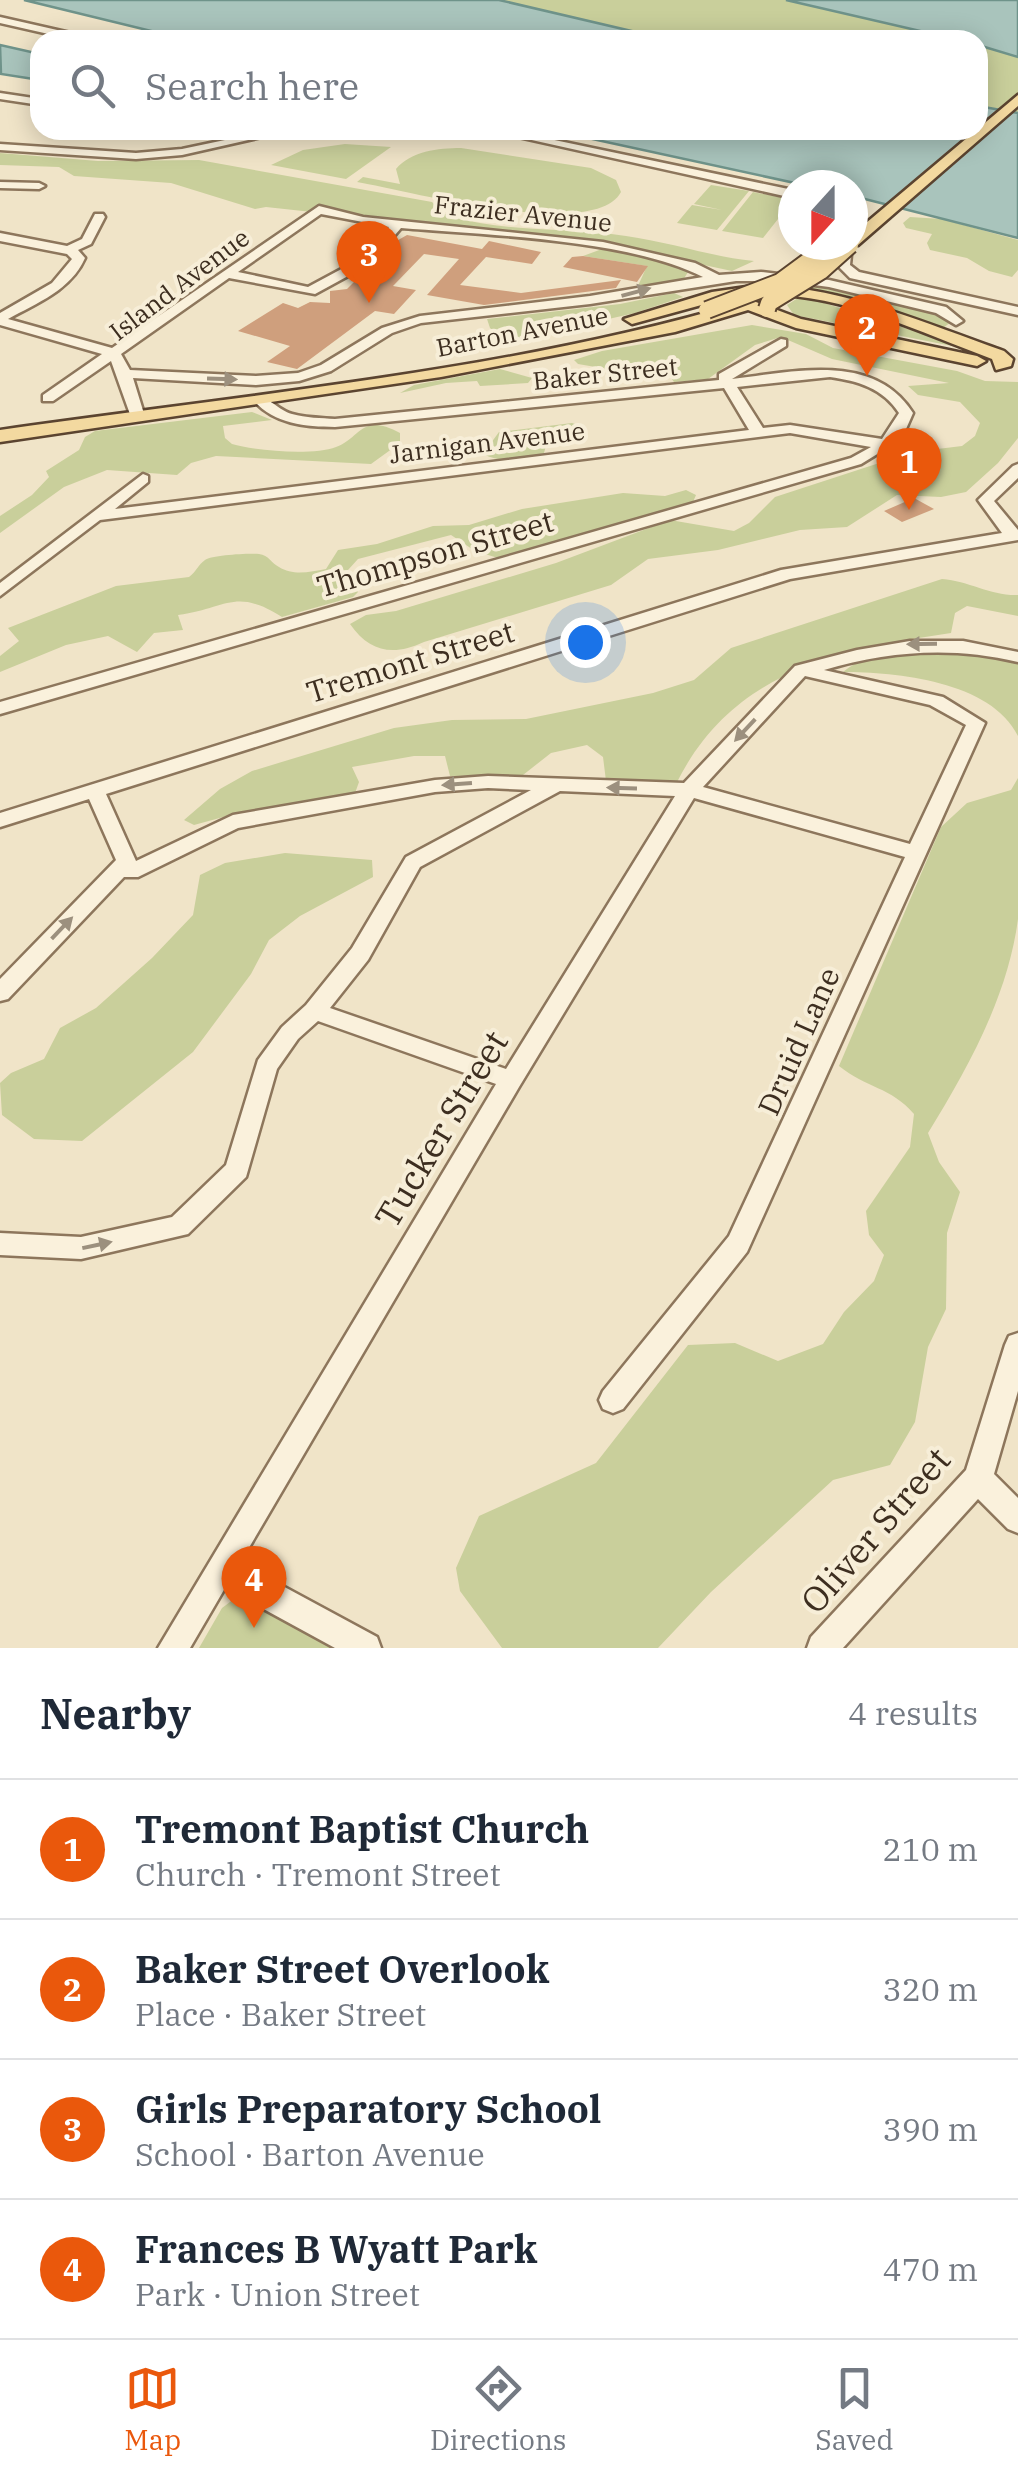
<!DOCTYPE html>
<html lang="en">
<head>
<meta charset="utf-8">
<style>
  body { margin:0; font-family:"IBM Plex Serif",serif; background:#f2f2f3; color:#1f2937 }
  .compass { position:absolute; left:778px; top:170px; width:90px; height:90px; border-radius:50%; background:#fff; box-shadow:0 5px 25px #0003; rotate:201deg }
  .you { position:absolute; left:585px; top:642px; width:35px; height:35px; margin:-25px; border:8px solid #fff; border-radius:50%; background:#1a73e8; box-shadow:0 0 0 15px #1a73e833 }
  .badge { display:grid; place-items:center; width:65px; height:65px; border-radius:50%; background:#ea580c; color:#fff; font-size:32px; font-weight:700 }
  .pin { position:absolute; translate:-50% -82px; filter:drop-shadow(0 2px 5px #0008) }
  .pin::after { content:''; position:absolute; top:52px; width:35px; height:30px; background:inherit; clip-path:polygon(0 0,100% 0,50% 100%) }
  .list { margin:0; padding:0; list-style:none }
  h2 { display:flex; justify-content:space-between; align-items:center; height:130px; margin:0; padding:0 40px; font-size:42px }
  h2 small { font-size:32px; font-weight:400; color:#747a83 }
  .list li { display:grid; grid-template-columns:65px 1fr auto; gap:30px; align-items:center; box-sizing:border-box; height:140px; padding:0 40px; border-top:2px solid #e0e1e3 }
  .list b { display:block; font-size:38px; white-space:nowrap }
  .list p { margin:0; font-size:32px; white-space:nowrap; color:#747a83 }
  .list em { font-size:32px; font-style:normal; color:#747a83 }
  .icon { flex:none; width:55px; height:55px; fill:none; stroke:currentColor; stroke-width:2; stroke-linecap:round; stroke-linejoin:round }
  .map { position:relative; flex:none; width:1018px; height:1648px; overflow:hidden }
  .search { position:absolute; background:#fff; box-shadow:0 5px 25px #0003; left:30px; right:30px; top:30px; height:110px; display:flex; align-items:center; gap:25px; box-sizing:border-box; padding:0 35px; border-radius:30px; color:#747a83; font-size:38px }
  .sheet { height:690px; background:#fff }
  nav { display:flex; justify-content:space-around; align-items:center; box-sizing:border-box; height:140px; border-top:2px solid #e0e1e3; background:#fff; font-size:28px; color:#747a83 }
  nav a { display:grid; justify-items:center; gap:5px }
  nav .on { color:#ea580c }
  .map>svg:first-child { display:block }
</style>
</head>
<body>
<div class="map">
<svg width="1018" height="1648" viewBox="0 0 1018 1648">
  <rect width="100%" height="100%" fill="#f0e4c8"/>
  <path fill="#c9cf9b" d="M 499,0 L 786,0 L 959,40 L 670,40 Z
    M 978,45 L 1018,57 L 1018,113 L 978,106 Z
    M 345,144 L 391,147 L 346,179 L 271,165 L 303,150 Z
    M 461,148 L 591,168 L 616,180 L 621,192 C 595,242 405,190 357,182 L 363,177 L 400,184 L 396,169 C 411,151 438,148 461,148 Z
    M 0,153 L 98,161 L 199,160 L 432,202 C 438,208 442,213 450,216 C 507,233 568,227 626,236 C 670,242 712,257 754,261 L 732,271 L 606,244 L 266,207 L 255,209 L 171,183 L 74,176 L 59,167 L 0,165 Z
    M 711,185 L 749,191 L 717,230 L 677,223 L 692,205 L 722,210 L 694,204 Z
    M 753,192 L 793,200 L 763,238 L 722,231 Z
    M 910,217 L 942,219 L 1018,240 L 1018,270 L 1012,277 L 989,271 L 967,258 L 930,250 L 927,243 L 932,234 L 906,228 L 903,223 Z
    M 602,249 L 647,255 L 690,269 L 683,280 L 637,288 L 647,266 L 583,256 Z
    M 818,284 L 940,312 L 951,322 L 943,328 L 933,328 L 806,291 Z
    M 674,293 L 683,297 L 635,313 L 507,342 L 490,328 L 487,319 L 620,304 Z
    M 801,296 L 983,352 L 794,315 L 787,305 Z
    M 752,325 L 806,334 L 833,348 L 957,371 L 985,381 L 1018,382 L 1018,438 L 998,463 L 966,492 L 941,497 L 897,495 L 847,527 L 800,530 L 718,550 L 648,559 L 611,585 L 424,642 C 394,656 370,653 350,624 L 366,615 L 396,611 L 556,563 L 670,520 L 734,531 L 749,523 L 775,497 L 913,452 L 962,446 L 975,436 L 980,423 L 960,402 L 918,395 L 908,386 L 949,383 L 832,359 L 781,337 L 755,345 L 708,379 L 674,382 L 667,372 L 654,368 L 631,373 L 578,364 L 574,360 L 602,351 Z
    M 500,369 L 532,378 L 528,383 L 480,386 L 477,381 L 446,383 L 400,393 L 414,385 Z
    M 252,412 L 272,420 L 223,426 L 225,438 L 232,444 C 255,451 313,456 336,447 C 361,438 361,412 400,433 L 400,443 L 371,464 L 216,456 L 191,463 L 177,475 L 107,470 L 64,487 L 0,533 L 0,516 L 32,495 L 49,477 L 46,471 L 79,450 L 85,437 L 95,431 Z
    M 572,423 L 578,425 L 574,431 L 548,438 L 544,453 C 524,460 502,464 483,454 L 499,432 Z
    M 686,490 L 696,495 L 693,502 L 498,558 L 475,551 L 451,535 L 358,559 L 348,570 L 358,592 L 353,597 L 282,617 C 235,587 226,609 178,615 L 183,630 L 154,633 L 137,652 L 108,636 L 66,645 L 0,672 L 0,656 L 19,641 L 8,628 L 116,586 L 189,577 C 196,572 198,565 205,560 C 212,555 249,553 259,554 C 269,555 271,563 279,567 C 293,576 310,572 326,569 L 338,550 L 377,544 L 433,526 L 469,525 L 522,509 L 623,493 L 665,496 Z
    M 942,579 C 969,581 991,596 1018,595 L 1018,616 L 967,606 L 955,613 L 951,633 C 837,650 732,671 676,784 L 606,781 L 603,757 L 587,745 L 551,753 L 523,775 L 450,776 L 445,756 L 414,756 L 352,767 L 359,782 L 354,796 L 238,813 L 194,825 L 184,820 L 220,789 L 252,771 L 394,728 L 452,720 L 526,719 L 653,693 L 694,680 L 731,648 Z
    M 944,648 L 1018,661 L 1018,736 C 991,681 896,672 843,672 C 871,649 909,651 944,648 Z
    M 1018,778 C 1018,824 1018,874 1018,919 C 1008,996 968,1068 928,1133 L 939,1162 L 960,1192 L 947,1233 L 946,1309 L 928,1347 L 915,1422 L 890,1465 L 833,1480 L 711,1592 L 658,1648 L 502,1648 L 460,1591 L 456,1568 L 479,1516 L 596,1463 L 688,1345 L 735,1343 L 778,1361 L 823,1344 L 844,1312 L 874,1281 L 884,1255 L 869,1235 L 866,1211 L 910,1147 L 914,1114 C 891,1087 866,1088 839,1066 L 941,827 L 967,803 L 1011,790 Z
    M 285,853 L 372,860 L 373,877 L 300,916 L 269,940 L 251,974 L 193,1052 L 82,1141 L 34,1139 L 2,1115 L 0,1083 L 11,1073 L 44,1059 L 60,1028 L 96,1008 L 152,958 L 193,915 L 200,875 L 225,863 Z
    M 238,1596 L 335,1648 L 199,1648 L 222,1608 Z"/>
  <path fill="#a9c4bc" stroke="#6f938a" stroke-width="2.5" d="M 24,0 L 499,0 L 670,40 L 188,40 Z
    M 786,0 L 1018,0 L 1018,57 L 978,45 L 978,40 L 959,40 Z
    M 0,45 L 40,54 L 40,80 L 1,74 Z
    M 978,106 L 1018,113 L 1018,238 L 853,196 L 853,185 L 804,185 L 551,130 L 978,130 Z"/>
  <path fill="#cf9f7d" d="M 407,235 L 482,249 L 489,241 L 541,252 L 532,264 L 486,257 L 460,285 L 521,293 L 621,280 L 616,288 L 484,305 L 427,295 L 459,259 L 424,254 L 393,286 L 416,290 L 394,314 L 375,311 L 297,369 L 267,362 L 290,346 L 238,331 L 283,303 L 298,308 L 310,302 L 330,303 L 330,291 L 347,289 L 393,243 Z
    M 583,256 L 648,266 L 637,282 L 563,267 L 572,257 Z
    M 914,498 L 934,509 L 902,522 L 884,511 Z"/>
  <g fill="none" stroke-linecap="round" stroke-linejoin="round">
    <defs>
      <path id="minor" d="M 0,17 L 88,37 L 93,40 L 75,40 L 0,23 Z
        M 0,93 L 40,99 L 40,105 L 0,99 Z
        M 272,130 L 293,130 L 182,155 L 136,159 L 0,150 L 0,144 L 136,153 L 182,149 Z
        M 487,130 L 507,130 L 793,190 L 793,198 Z
        M 0,182 L 39,183 L 45,186 L 39,189 L 0,188 Z
        M 319,206 L 363,217 L 603,242 L 695,263 L 719,275 L 761,272 L 829,280 L 946,307 L 963,321 L 956,325 L 936,313 L 829,287 L 784,281 L 736,281 L 590,304 L 421,323 L 392,333 L 331,371 L 299,381 L 256,385 L 133,378 L 145,417 L 138,421 L 131,417 L 111,361 L 53,401 L 43,401 L 43,395 L 102,354 L 0,325 L 0,313 L 52,283 L 72,259 L 67,254 L 0,241 L 0,233 L 67,246 L 82,239 L 95,214 L 103,214 L 105,217 L 91,244 L 78,250 L 85,258 C 71,290 37,303 8,319 L 112,348 ZM 321,214 L 389,227 L 362,258 L 308,287 L 238,272 ZM 401,228 C 486,235 628,239 703,277 L 590,296 L 420,316 L 382,328 L 321,365 L 298,373 L 256,376 L 130,370 L 121,354 L 229,278 L 315,294 L 370,264 Z
        M 840,245 L 852,245 L 850,265 L 859,272 L 1018,307 L 1018,315 L 850,278 L 838,266 Z
        M 781,339 L 786,340 L 786,346 L 732,379 C 793,372 874,351 913,413 L 906,429 L 892,445 L 861,464 L 0,714 L 0,702 L 851,458 L 871,447 L 790,433 L 100,520 L 0,596 L 0,583 L 143,474 L 148,476 L 148,482 L 115,509 L 749,430 L 724,388 L 335,427 C 305,427 274,424 253,400 L 255,397 C 269,396 278,410 292,414 C 306,418 321,418 335,419 L 719,380 L 719,374 ZM 830,377 C 858,381 883,388 899,413 L 882,439 L 790,425 L 763,428 L 737,387 Z
        M 1018,464 L 1018,478 L 994,501 L 1018,530 L 1018,540 L 790,579 L 106,794 L 136,861 L 233,815 L 435,780 L 488,776 L 684,783 L 795,666 L 857,650 L 910,641 L 963,641 L 1018,652 L 1018,662 C 951,646 889,651 824,670 L 943,697 L 985,723 L 747,1252 L 623,1409 L 613,1413 L 603,1409 L 599,1400 L 603,1391 L 729,1236 L 905,857 L 694,798 L 519,1087 L 240,1563 L 377,1637 L 381,1648 L 335,1648 L 225,1588 L 190,1648 L 158,1648 L 496,1084 L 318,1021 L 298,1039 L 277,1069 L 246,1177 L 188,1234 L 81,1259 L 0,1255 L 0,1233 L 81,1237 L 172,1217 L 226,1165 L 258,1060 L 282,1027 L 306,1005 L 352,948 L 406,857 L 531,790 L 488,788 L 435,792 L 238,828 L 138,877 L 124,877 L 8,999 L 0,1001 L 0,979 L 116,860 L 89,799 L 0,827 L 0,813 L 781,570 L 1002,533 L 978,500 L 1013,466 ZM 805,676 L 930,705 L 966,725 L 910,844 L 703,787 ZM 560,791 L 675,796 L 506,1069 L 330,1008 L 368,960 L 420,867 Z
        M 1018,1333 L 1018,1391 L 994,1474 L 1018,1498 L 1018,1533 L 1008,1529 L 978,1499 L 843,1648 L 807,1648 L 811,1637 L 966,1470 L 1005,1345 L 1009,1336 Z"/>
      <path id="major" d="M 1018,95 L 1018,106 L 858,245 L 848,245 L 853,245 L 853,234 Z
        M 760,285 C 846,288 924,323 1004,351 L 1013,359 L 1011,366 L 996,370 L 992,359 C 916,331 835,290 752,295 L 756,302 L 801,319 L 977,356 L 986,361 L 977,366 L 796,328 L 748,310 L 675,332 L 441,377 L 0,442 L 0,430 C 242,395 506,372 740,303 L 737,297 L 727,298 L 632,324 L 624,319 L 712,292 Z"/>
    </defs>
    <use href="#minor" stroke="#8d765c" stroke-width="5"/>
    <use href="#major" stroke="#5b4430" stroke-width="5"/>
    <use href="#minor" fill="#faf1dc" fill-rule="evenodd"/>
    <use href="#major" fill="#f3d9a0" fill-rule="evenodd"/>
    <defs>
      <path id="major-bridge" d="M 767,309 L 769,303 L 821,271 L 850,245
        M 707,310 L 780,282 L 830,245"/>
    </defs>
    <use href="#major-bridge" stroke="#5b4430" stroke-width="20" stroke-linecap="butt"/>
    <use href="#major-bridge" stroke="#f3d9a0" stroke-width="16"/>
  </g>
  <defs><path id="oneway-solid" d="M-6-.8H1V-3.2L6.5 0L1 3.2V.8H-6Z" transform="scale(2.5)"/></defs>
  <g fill="#9c907e">
    <use href="#oneway-solid" transform="translate(636 292) rotate(-15)"/>
    <use href="#oneway-solid" transform="translate(222 379) rotate(2)"/>
    <use href="#oneway-solid" transform="translate(922 644) rotate(179)"/>
    <use href="#oneway-solid" transform="translate(745 730) rotate(133)"/>
    <use href="#oneway-solid" transform="translate(457 784) rotate(176)"/>
    <use href="#oneway-solid" transform="translate(622 788) rotate(-178)"/>
    <use href="#oneway-solid" transform="translate(62 928) rotate(-46)"/>
    <use href="#oneway-solid" transform="translate(97 1245) rotate(-12)"/>
  </g>
  <g text-anchor="middle" dominant-baseline="central" stroke-width="8" stroke-linejoin="round" paint-order="stroke">
    <g font-size="25" fill="#3d2e20" stroke="#f7eed8">
      <text transform="translate(523 213) rotate(6)">Frazier Avenue</text>
      <text transform="translate(179 284) rotate(-37)">Island Avenue</text>
      <text transform="translate(522 331) rotate(-11)">Barton Avenue</text>
      <text transform="translate(605 373) rotate(-6)">Baker Street</text>
      <text transform="translate(487 442) rotate(-7)">Jarnigan Avenue</text>
    </g>
    <g font-size="30" fill="#3d2e20" stroke="#f7eed8">
      <text transform="translate(435 553) rotate(-16)">Thompson Street</text>
      <text transform="translate(410 661) rotate(-17)">Tremont Street</text>
      <text transform="translate(798 1041) rotate(-66)">Druid Lane</text>
    </g>
    <g font-size="35" fill="#3d2e20" stroke="#f7eed8">
      <text transform="translate(441 1129) rotate(-59)">Tucker Street</text>
      <text transform="translate(875 1530) rotate(-49)">Oliver Street</text>
    </g>
  </g>
</svg>
<svg class="compass" viewBox="-18 -18 36 36"><path d="M0-13l5 13h-10z" fill="#e53935"/><path d="M0 13l5-13h-10z" fill="#747a83"/></svg>
<div class="you"></div>
<div class="pin badge" style="left:909px;top:510px">1</div>
<div class="pin badge" style="left:867px;top:376px">2</div>
<div class="pin badge" style="left:369px;top:303px">3</div>
<div class="pin badge" style="left:254px;top:1628px">4</div>
<div class="search"><svg class="icon" aria-label="search" viewBox="0 0 24 24"><circle cx="10" cy="10" r="6"/><path d="M15 15l6 6"/></svg>Search here</div>
</div>
<section class="sheet">
<h2>Nearby<small>4 results</small></h2>
<ul class="list">
<li><span class="badge">1</span><div><b>Tremont Baptist Church</b><p>Church · Tremont Street</p></div><em>210 m</em></li>
<li><span class="badge">2</span><div><b>Baker Street Overlook</b><p>Place · Baker Street</p></div><em>320 m</em></li>
<li><span class="badge">3</span><div><b>Girls Preparatory School</b><p>School · Barton Avenue</p></div><em>390 m</em></li>
<li><span class="badge">4</span><div><b>Frances B Wyatt Park</b><p>Park · Union Street</p></div><em>470 m</em></li>
</ul>
</section>
<nav>
<a class="on"><svg class="icon" aria-label="map" viewBox="0 0 24 24"><path d="M3 6l6-2 6 2 6-2v14l-6 2-6-2-6 2zM9 4v14M15 6v14"/></svg>Map</a>
<a><svg class="icon" aria-label="directions" viewBox="0 0 24 24"><path d="M12 3l9 9-9 9-9-9zM9 14v-3h6M13 9l2 2-2 2"/></svg>Directions</a>
<a><svg class="icon" aria-label="saved" viewBox="0 0 24 24"><path d="M7 4h10v16l-5-4-5 4z"/></svg>Saved</a>
</nav>
</body>
</html>
